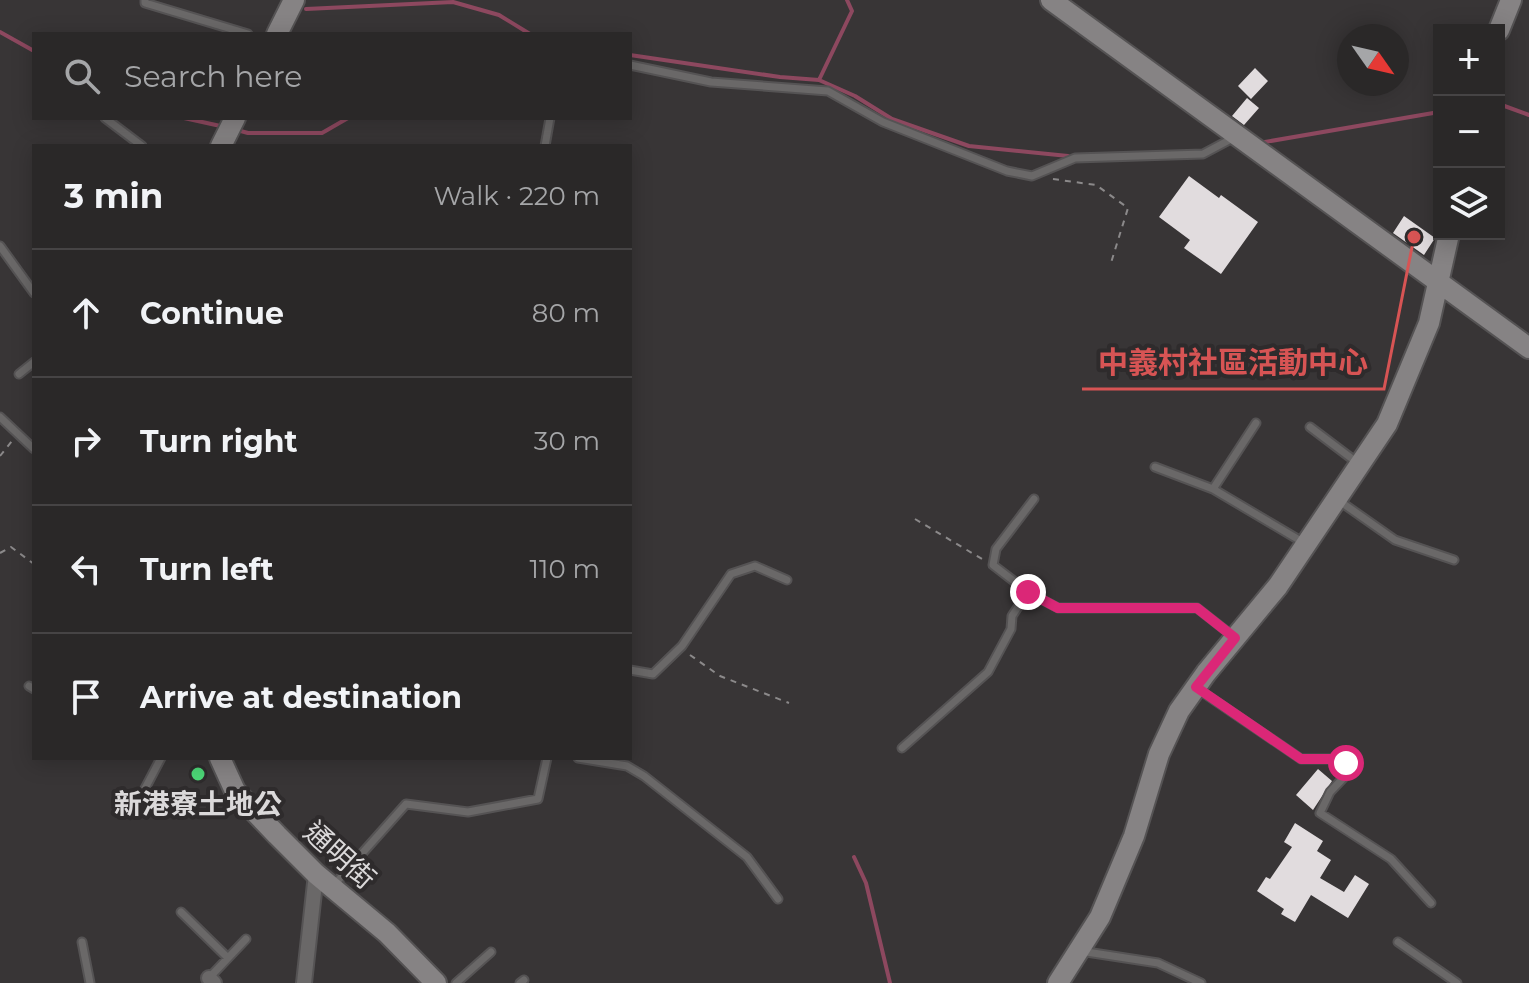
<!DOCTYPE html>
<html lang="en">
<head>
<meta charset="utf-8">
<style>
  body { margin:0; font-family:Montserrat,"Noto Sans TC",sans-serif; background:#323030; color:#f1f3f6 }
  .controls { position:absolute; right:24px; top:24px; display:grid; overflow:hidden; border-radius:0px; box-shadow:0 4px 20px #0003 }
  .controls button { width:72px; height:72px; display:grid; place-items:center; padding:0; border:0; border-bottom:2px solid #464445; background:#2a2828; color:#f1f3f6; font:40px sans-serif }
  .compass { position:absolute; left:1337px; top:24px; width:72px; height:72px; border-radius:50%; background:#2a2828; box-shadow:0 4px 20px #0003; rotate:124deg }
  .stop { position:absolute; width:24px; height:24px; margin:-18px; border:6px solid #db2777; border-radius:50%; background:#fff }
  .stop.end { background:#db2777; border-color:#fff; box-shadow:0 2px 8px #0008 }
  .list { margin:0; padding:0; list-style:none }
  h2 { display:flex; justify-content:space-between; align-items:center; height:104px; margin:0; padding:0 32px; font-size:34px }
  h2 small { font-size:26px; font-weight:400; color:#a5a6a8 }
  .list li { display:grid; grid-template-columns:52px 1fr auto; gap:24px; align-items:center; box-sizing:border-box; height:128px; padding:0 32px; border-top:2px solid #464445 }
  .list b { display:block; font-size:30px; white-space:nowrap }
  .list em { font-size:26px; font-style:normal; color:#a5a6a8 }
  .icon { flex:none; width:44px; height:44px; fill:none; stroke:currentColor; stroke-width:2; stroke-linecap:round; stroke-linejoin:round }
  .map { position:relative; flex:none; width:1529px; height:983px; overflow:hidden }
  .search { position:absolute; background:#2a2828; box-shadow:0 4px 20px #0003; left:32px; top:32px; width:600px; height:88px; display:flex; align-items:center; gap:20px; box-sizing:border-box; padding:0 28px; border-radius:0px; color:#a5a6a8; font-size:30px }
  .panel { position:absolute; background:#2a2828; box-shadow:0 4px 20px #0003; left:32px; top:144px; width:600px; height:616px; border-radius:0px }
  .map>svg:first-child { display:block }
</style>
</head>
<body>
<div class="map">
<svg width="1529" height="983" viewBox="0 0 1529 983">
  <rect width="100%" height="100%" fill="#383536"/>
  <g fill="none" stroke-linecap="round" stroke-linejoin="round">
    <path stroke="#8d485f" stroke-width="4" d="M 306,9 L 453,2 L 499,15 L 530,34
      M 0,32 L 34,51
      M 630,55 L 780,77 L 819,80 L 855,96 L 892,119 L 969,146 L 1068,156
      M 819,80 L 852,11 L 847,0
      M 1499,104 L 1529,115
      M 184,118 L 225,127
      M 237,130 L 248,133 L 322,133 L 348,118
      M 1259,143 L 1439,112
      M 854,857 L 866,883 L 890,983"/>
  </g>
  <path fill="#e1dcde" d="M 1255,68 L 1268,81 L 1251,99 L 1238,86 Z
    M 1247,98 L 1259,108 L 1244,125 L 1232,116 Z
    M 1189,176 L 1219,198 L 1221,195 L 1258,222 L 1221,274 L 1184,248 L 1190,240 L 1159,217 Z
    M 1404,216 L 1435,238 L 1424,255 L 1393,233 Z
    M 1318,769 L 1332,781 L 1313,810 L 1296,795 Z
    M 1295,823 L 1323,841 L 1317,851 L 1331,860 L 1320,878 L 1344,892 L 1355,875 L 1369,884 L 1348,918 L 1311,895 L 1295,922 L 1281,914 L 1284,909 L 1257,891 L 1266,877 L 1270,879 L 1292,847 L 1284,842 Z"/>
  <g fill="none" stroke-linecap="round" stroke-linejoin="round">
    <defs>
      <path id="lane" d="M 145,0 L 145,3 L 248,34
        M 630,65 L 711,82 L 828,91 L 883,122 L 1007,171 L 1032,176 L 1075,158 L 1203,154 L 1233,138
        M 105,118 L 142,146
        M 545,146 L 550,118
        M 0,246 L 34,293
        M 19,374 L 34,362
        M 0,417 L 34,449
        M 1310,427 L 1359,464
        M 1155,467 L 1213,489 L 1306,544
        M 1213,489 L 1256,423
        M 1338,500 L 1395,540 L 1454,560
        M 1028,592 L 1058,608 L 1197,608 L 1234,637
        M 630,670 L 653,674 L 682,646 L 731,574 L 755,566 L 787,580
        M 29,686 L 34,689
        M 1198,689 L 1301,759 L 1332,759 L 1346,763 L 1350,771 L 1330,792 L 1320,813 L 1391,859 L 1431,903
        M 902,748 L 988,672 L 1011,629 L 1012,616 L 1028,592 L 993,565 L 996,549 L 1034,499
        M 578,758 L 627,766 L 644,776 L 747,857 L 778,899
        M 140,798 L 161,758
        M 334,885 L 406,804 L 468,812 L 538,799 L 547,758
        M 181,912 L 228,958
        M 82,942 L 90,983
        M 1398,942 L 1457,983
        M 1080,951 L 1158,963 L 1201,983
        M 209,978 L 246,939
        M 456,983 L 491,952
        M 520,983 L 524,980"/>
      <path id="street" d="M 209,978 L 214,983
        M 304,983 L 316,874"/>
      <path id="secondary" d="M 1051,0 L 1529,348
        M 1499,30 L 1511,0
        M 277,34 L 294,0
        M 221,146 L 235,118
        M 220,758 L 235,791 L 277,835 L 316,874 L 387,933 L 436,983
        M 1058,983 L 1100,917 L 1134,836 L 1159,754 L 1179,711 L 1206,673 L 1278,586 L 1387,424 L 1429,323 L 1449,234"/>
    </defs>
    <use href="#lane" stroke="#555354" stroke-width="11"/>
    <use href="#street" stroke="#555354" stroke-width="18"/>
    <use href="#secondary" stroke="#555354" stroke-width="24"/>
    <path stroke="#8b898a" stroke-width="2" stroke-dasharray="6 6" stroke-linecap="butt" d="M 1053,179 L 1096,185 L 1128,208 L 1110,266
      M 0,456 L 12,441
      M 915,519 L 982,559
      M 0,553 L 11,547 L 34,564
      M 690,655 L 720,676 L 789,703"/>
    <use href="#lane" stroke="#6a6868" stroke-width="7"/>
    <use href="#street" stroke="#6a6868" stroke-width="14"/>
    <use href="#secondary" stroke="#868384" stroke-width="20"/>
  </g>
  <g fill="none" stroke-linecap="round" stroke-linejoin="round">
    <path stroke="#db2777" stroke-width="10" d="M 1028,592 L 1058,608 L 1197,608 L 1235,638 L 1196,687 L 1301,759 L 1332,759 L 1346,763"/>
  </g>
  <circle fill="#4cd676" stroke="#2e2b2c" stroke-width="3" cx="198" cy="774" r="8"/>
  <g text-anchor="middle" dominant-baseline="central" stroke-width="8" stroke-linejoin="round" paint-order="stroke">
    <g font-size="28" font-weight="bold" fill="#dbd9da" stroke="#2e2b2c">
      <text x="198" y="804">新港寮土地公</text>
    </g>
    <g font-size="28" fill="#dbd9da" stroke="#2e2b2c">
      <text transform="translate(340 855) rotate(42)">通明街</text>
    </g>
  </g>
  <path fill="none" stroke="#d75454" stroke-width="3" d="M1414 237L1384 389H1082"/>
  <circle fill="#d75454" stroke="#2e2b2c" stroke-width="3" cx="1414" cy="237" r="8"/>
  <g font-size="30" text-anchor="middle" font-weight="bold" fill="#d75454" stroke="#2e2b2c" stroke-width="8" stroke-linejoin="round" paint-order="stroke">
    <text x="1233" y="373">中義村社區活動中心</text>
  </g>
</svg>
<div class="controls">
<button>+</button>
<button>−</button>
<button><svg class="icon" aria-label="layers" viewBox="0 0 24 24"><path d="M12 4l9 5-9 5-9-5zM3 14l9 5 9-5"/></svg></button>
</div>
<svg class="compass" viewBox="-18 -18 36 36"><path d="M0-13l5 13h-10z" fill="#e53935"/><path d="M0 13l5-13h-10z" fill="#a5a6a8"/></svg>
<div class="stop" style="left:1346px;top:763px"></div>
<div class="stop end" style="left:1028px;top:592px"></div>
<div class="search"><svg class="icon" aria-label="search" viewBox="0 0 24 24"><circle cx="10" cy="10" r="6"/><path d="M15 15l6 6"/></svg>Search here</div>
<section class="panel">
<h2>3 min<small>Walk · 220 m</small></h2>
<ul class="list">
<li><svg class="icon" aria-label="ahead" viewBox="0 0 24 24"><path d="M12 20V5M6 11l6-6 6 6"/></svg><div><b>Continue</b></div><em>80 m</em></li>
<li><svg class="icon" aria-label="right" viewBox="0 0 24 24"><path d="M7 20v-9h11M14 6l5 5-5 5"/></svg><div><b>Turn right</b></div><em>30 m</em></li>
<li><svg class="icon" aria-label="left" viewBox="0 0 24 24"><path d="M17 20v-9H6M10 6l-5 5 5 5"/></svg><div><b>Turn left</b></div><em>110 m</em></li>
<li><svg class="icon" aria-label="arrive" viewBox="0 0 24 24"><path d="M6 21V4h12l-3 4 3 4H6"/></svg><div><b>Arrive at destination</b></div></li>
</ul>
</section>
</div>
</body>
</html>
